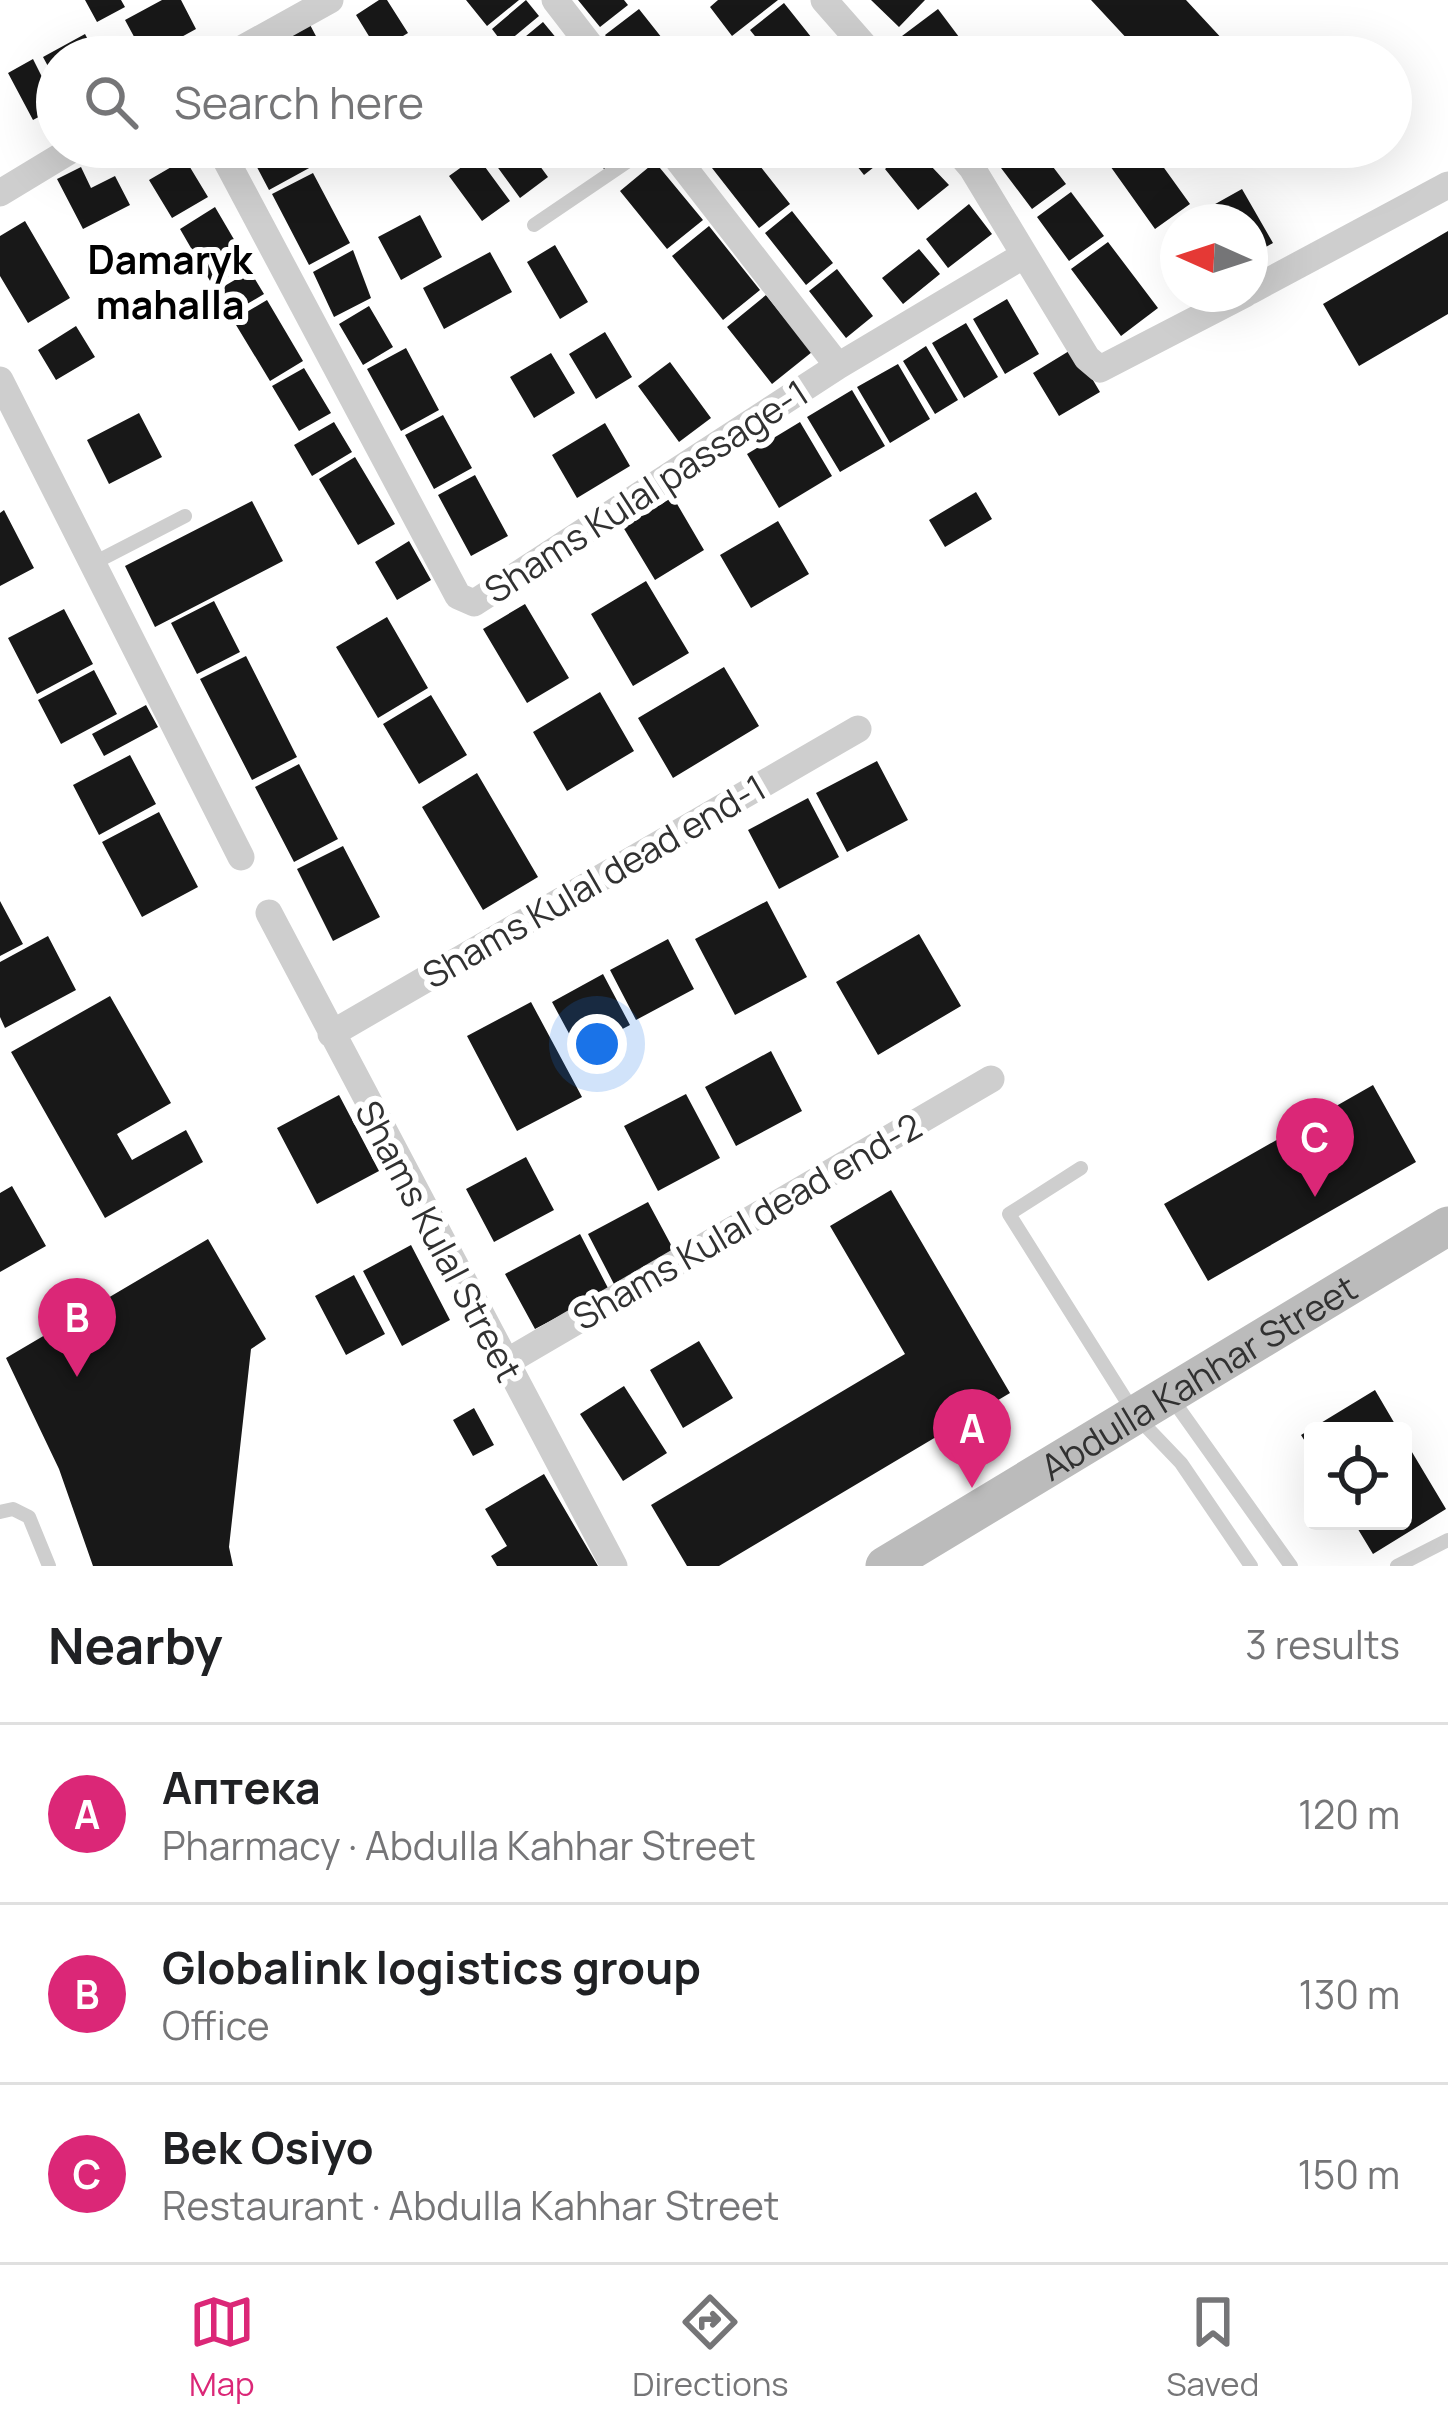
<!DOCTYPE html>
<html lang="en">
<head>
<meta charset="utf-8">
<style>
  body { margin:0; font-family:Manrope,sans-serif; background:#f6f6f6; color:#202124 }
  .controls { position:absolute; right:36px; bottom:36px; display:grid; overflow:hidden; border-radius:12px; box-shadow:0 12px 48px #0002 }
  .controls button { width:108px; height:108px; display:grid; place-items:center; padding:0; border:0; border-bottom:3px solid #e0e0e0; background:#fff; color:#202124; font:60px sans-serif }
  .compass { position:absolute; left:1160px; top:204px; width:108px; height:108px; border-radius:50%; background:#fff; box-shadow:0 12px 48px #0002; rotate:273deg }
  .you { position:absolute; left:597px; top:1044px; width:42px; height:42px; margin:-30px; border:9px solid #fff; border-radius:50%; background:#1a73e8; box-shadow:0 0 0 18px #1a73e833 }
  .badge { display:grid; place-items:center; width:78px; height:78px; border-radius:50%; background:#db2777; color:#fff; font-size:39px; font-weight:700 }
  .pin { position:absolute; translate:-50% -99px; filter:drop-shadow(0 3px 6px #0008) }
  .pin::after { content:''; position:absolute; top:63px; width:42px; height:36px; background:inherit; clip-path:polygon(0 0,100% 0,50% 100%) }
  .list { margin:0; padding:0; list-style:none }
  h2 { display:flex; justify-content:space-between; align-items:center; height:156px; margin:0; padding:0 48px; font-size:51px }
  h2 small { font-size:39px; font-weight:400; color:#757577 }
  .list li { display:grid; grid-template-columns:78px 1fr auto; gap:36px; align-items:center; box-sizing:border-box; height:180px; padding:0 48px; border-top:3px solid #e0e0e0 }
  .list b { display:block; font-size:45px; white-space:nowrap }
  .list p { margin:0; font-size:39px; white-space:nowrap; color:#757577 }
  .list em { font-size:39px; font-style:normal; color:#757577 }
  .icon { flex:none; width:66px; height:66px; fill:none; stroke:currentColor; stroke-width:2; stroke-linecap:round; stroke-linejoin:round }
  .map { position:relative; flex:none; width:1448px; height:1566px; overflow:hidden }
  .search { position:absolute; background:#fff; box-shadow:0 12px 48px #0002; left:36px; right:36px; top:36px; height:132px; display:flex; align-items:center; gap:30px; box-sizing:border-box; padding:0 42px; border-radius:66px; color:#757577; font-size:45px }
  .sheet { height:696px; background:#fff }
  nav { display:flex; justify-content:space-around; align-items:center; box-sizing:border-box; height:168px; border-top:3px solid #e0e0e0; background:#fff; font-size:33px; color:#757577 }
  nav a { display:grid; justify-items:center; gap:6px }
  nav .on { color:#db2777 }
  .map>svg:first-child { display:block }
</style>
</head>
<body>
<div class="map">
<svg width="1448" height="1566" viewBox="0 0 1448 1566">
  <rect width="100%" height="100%" fill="#fff"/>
  <path fill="#181818" d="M 85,0 L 121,0 L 125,7 L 97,22 Z
    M 162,0 L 181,0 L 196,29 L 145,57 L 125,20 Z
    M 379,0 L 387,0 L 408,33 L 378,51 L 356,15 Z
    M 466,0 L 519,0 L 487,26 Z
    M 526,0 L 539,16 L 504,45 L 492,29 Z
    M 578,0 L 624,0 L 628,5 L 600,27 Z
    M 718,0 L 778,0 L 732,36 L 710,7 Z
    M 871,0 L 925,0 L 899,27 Z
    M 1091,0 L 1186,0 L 1225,42 L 1209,57 L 1144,57 Z
    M 784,3 L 827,57 L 772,57 L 750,30 Z
    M 639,9 L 677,57 L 622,57 L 605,35 Z
    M 938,9 L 974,57 L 918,57 L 902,36 Z
    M 308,21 L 327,57 L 265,57 L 260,47 Z
    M 543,22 L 572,57 L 513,57 L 508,51 Z
    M 85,34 L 97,57 L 57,57 L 57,83 L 43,57 Z
    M 33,59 L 57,107 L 33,120 L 8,73 Z
    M 259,147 L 301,147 L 311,167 L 269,190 L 249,152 Z
    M 489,147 L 526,147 L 548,177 L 520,198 L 485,150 Z
    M 586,147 L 631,147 L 604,169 Z
    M 739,147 L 745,147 L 790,204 L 759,228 L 712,168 Z
    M 842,147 L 899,147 L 864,175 Z
    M 913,147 L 949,185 L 918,210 L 885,169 Z
    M 1004,147 L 1038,147 L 1066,184 L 1032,209 L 992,156 Z
    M 1132,147 L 1149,147 L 1190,204 L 1155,229 L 1108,163 Z
    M 477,156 L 510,201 L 482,221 L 449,176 Z
    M 185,159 L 208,197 L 172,218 L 149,180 Z
    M 655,162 L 703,220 L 667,249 L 620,191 Z
    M 81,167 L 91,188 L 115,176 L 130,205 L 83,229 L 57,179 Z
    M 313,173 L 350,243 L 309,265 L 272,194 Z
    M 1242,189 L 1273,243 L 1250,256 L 1250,222 L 1195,222 L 1192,217 Z
    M 1071,192 L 1104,236 L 1069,261 L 1037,217 Z
    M 969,204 L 992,234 L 948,268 L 926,239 Z
    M 215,207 L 249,265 L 213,286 L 180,229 Z
    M 792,211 L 833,263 L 806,285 L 765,233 Z
    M 420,215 L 442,257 L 401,280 L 378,237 Z
    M 25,221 L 70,298 L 28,323 L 0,276 L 0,236 Z
    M 709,226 L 760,290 L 723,320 L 672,256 Z
    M 1448,231 L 1448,314 L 1359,366 L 1323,304 Z
    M 1108,242 L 1158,308 L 1121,336 L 1071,269 Z
    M 555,245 L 588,302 L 560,319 L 527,262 Z
    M 919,249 L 940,274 L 903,304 L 882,278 Z
    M 353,250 L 371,298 L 334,317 L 313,272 Z
    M 490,252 L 512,292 L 444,329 L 423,288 Z
    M 837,269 L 873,316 L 846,338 L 809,291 Z
    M 250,271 L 264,294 L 230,314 L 216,291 Z
    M 766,295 L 812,352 L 772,384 L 727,327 Z
    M 1007,299 L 1039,354 L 1005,374 L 973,319 Z
    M 267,300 L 303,361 L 270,381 L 233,320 Z
    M 369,306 L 393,347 L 363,365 L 339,324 Z
    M 966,323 L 998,377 L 964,398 L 932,343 Z
    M 76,326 L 95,357 L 56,380 L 38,350 Z
    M 605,332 L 632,377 L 596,399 L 569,354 Z
    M 926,346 L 958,400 L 935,414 L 903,361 Z
    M 406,348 L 439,410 L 401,431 L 367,369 Z
    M 1074,348 L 1100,392 L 1059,416 L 1033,373 Z
    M 551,353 L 575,393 L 534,418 L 510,377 Z
    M 670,362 L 711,418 L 679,442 L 638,386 Z
    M 898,364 L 930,419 L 890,443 L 857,387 Z
    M 304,368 L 331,413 L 299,431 L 272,386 Z
    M 852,390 L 885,446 L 840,472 L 807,417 Z
    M 139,413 L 162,457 L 109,484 L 87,440 Z
    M 443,415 L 472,468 L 434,489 L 405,435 Z
    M 334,422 L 352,452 L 312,476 L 294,445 Z
    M 800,422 L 832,476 L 779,508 L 747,454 Z
    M 605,423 L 630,466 L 577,498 L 552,455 Z
    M 355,457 L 395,524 L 358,545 L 319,479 Z
    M 475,475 L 508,536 L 471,556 L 438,495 Z
    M 976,492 L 992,519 L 945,547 L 929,520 Z
    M 673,497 L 704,550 L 655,580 L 623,527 Z
    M 252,501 L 283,561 L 155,627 L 125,566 Z
    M 4,510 L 34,568 L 0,586 L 0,513 Z
    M 778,521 L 809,574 L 751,608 L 720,555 Z
    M 409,541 L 431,580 L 397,600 L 375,562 Z
    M 646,581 L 689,653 L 633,686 L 591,614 Z
    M 214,601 L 240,652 L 197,674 L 171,623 Z
    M 525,604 L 569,678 L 527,703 L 483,629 Z
    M 64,609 L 93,664 L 37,694 L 8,638 Z
    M 387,617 L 428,688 L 378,718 L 336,647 Z
    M 246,656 L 297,757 L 252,780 L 200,679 Z
    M 724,667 L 759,726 L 673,778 L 638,718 Z
    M 94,670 L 117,714 L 61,744 L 38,700 Z
    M 600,692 L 634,751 L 567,791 L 533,732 Z
    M 431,695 L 467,755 L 419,784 L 383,724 Z
    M 146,705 L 158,727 L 104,756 L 92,734 Z
    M 130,755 L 156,804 L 99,835 L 73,785 Z
    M 877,761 L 908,820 L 847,852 L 816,793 Z
    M 299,764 L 338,839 L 294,862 L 255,787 Z
    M 477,773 L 538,877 L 483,910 L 422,807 Z
    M 808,798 L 839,857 L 779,889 L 748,830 Z
    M 159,812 L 198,887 L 142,917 L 102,842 Z
    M 343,846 L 380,917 L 333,941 L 297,869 Z
    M 0,901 L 23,944 L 0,956 Z
    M 767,901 L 807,977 L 735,1015 L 695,939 Z
    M 919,934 L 961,1006 L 878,1055 L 836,982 Z
    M 48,936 L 76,990 L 5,1028 L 0,1017 L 0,962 Z
    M 668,939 L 694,989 L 636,1020 L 610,970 Z
    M 603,974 L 630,1025 L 579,1052 L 552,1002 Z
    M 110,996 L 171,1103 L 117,1134 L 132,1160 L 186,1130 L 203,1162 L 105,1218 L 11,1052 Z
    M 531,1002 L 582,1097 L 517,1131 L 467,1036 Z
    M 771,1051 L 802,1111 L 736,1146 L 705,1087 Z
    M 1373,1085 L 1416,1162 L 1208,1281 L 1164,1204 Z
    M 686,1094 L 720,1158 L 658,1191 L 624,1126 Z
    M 339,1095 L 379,1171 L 317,1204 L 277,1128 Z
    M 526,1157 L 554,1210 L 494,1242 L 466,1189 Z
    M 12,1186 L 46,1246 L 0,1272 L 0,1193 Z
    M 891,1190 L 1010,1393 L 719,1566 L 687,1566 L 651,1505 L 905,1354 L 830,1226 Z
    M 648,1202 L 676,1254 L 615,1286 L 588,1234 Z
    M 580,1234 L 609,1290 L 535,1329 L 505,1274 Z
    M 208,1239 L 266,1339 L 251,1349 L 229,1547 L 233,1566 L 93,1566 L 59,1469 L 6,1358 Z
    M 411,1245 L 450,1320 L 402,1346 L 363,1271 Z
    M 354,1275 L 385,1334 L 346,1355 L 315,1296 Z
    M 699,1341 L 733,1398 L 683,1428 L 650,1370 Z
    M 624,1386 L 667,1453 L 623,1481 L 580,1414 Z
    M 1375,1390 L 1399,1431 L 1313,1431 L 1313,1454 L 1301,1435 Z
    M 474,1408 L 494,1445 L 473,1456 L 453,1420 Z
    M 1403,1437 L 1446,1509 L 1373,1554 L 1353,1521 L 1403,1521 Z
    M 544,1474 L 598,1566 L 497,1566 L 491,1556 L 507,1546 L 485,1509 Z"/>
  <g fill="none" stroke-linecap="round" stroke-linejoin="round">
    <path stroke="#cecece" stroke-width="14" d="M 534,225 L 649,147
      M 90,565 L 185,516
      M 1081,1168 L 1009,1214 L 1136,1416 L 1181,1463 L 1251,1566
      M 1170,1396 L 1291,1566
      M 0,1512 L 13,1509 L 29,1517 L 49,1566
      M 1397,1566 L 1448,1540"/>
    <path stroke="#cecece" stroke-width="27" d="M 555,0 L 599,57
      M 824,0 L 874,57
      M 227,57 L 330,0
      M 219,147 L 458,596 L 474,603 L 838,366 L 1021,257
      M 668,147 L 838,366
      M 954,147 L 972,168 L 1087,358 L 1100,369 L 1245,294
      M 0,193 L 76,147
      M 1250,291 L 1448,185
      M 0,380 L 241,857
      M 269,913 L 614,1566
      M 331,1034 L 858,729
      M 503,1364 L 991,1079"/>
    <path stroke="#bbb" stroke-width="39" id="s1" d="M 885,1566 L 1448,1226"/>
  </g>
  <g text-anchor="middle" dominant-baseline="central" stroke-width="12" stroke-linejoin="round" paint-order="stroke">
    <g font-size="36" fill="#313131" stroke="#fff">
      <text transform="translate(646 491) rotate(-33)">Shams Kulal passage-1</text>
      <text transform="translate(594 881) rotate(-30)">Shams Kulal dead end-1</text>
      <text transform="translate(747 1221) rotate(-30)">Shams Kulal dead end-2</text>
      <text transform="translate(439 1241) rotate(62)">Shams Kulal Street</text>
      <text stroke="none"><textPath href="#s1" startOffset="366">Abdulla Kahhar Street</textPath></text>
    </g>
    <g font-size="39" font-weight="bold" fill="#000" stroke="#fff">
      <text x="170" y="259">Damaryk<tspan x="170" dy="45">mahalla</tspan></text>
    </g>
  </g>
</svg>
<div class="controls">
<button><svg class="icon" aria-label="locate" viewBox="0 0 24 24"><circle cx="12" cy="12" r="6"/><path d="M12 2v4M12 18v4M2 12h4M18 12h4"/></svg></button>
</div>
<svg class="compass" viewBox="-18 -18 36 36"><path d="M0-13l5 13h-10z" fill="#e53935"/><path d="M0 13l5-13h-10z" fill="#757577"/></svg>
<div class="you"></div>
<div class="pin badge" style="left:972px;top:1488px">A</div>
<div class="pin badge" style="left:77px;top:1377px">B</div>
<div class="pin badge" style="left:1315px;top:1197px">C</div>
<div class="search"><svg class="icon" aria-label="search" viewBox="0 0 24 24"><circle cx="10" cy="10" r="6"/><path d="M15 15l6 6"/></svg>Search here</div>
</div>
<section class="sheet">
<h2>Nearby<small>3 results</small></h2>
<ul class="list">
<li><span class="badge">A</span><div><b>Аптека</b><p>Pharmacy · Abdulla Kahhar Street</p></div><em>120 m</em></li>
<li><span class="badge">B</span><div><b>Globalink logistics group</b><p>Office</p></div><em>130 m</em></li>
<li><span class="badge">C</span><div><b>Bek Osiyo</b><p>Restaurant · Abdulla Kahhar Street</p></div><em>150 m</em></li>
</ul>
</section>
<nav>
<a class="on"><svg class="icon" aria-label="map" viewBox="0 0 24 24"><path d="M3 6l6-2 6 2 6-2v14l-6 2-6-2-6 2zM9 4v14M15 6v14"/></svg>Map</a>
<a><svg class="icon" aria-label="directions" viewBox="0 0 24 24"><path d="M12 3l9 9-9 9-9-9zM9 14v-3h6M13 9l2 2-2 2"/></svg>Directions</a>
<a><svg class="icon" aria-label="saved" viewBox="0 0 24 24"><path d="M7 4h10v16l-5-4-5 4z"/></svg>Saved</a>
</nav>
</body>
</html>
